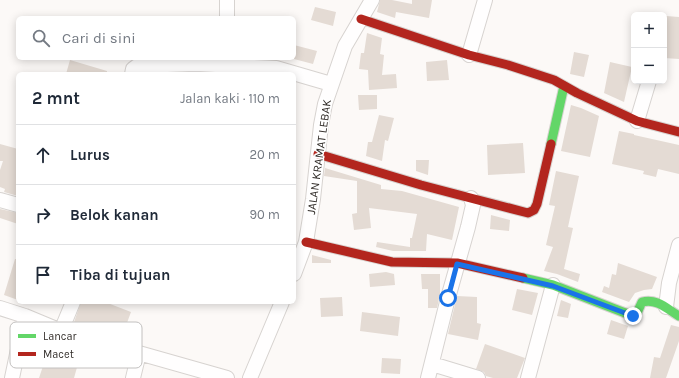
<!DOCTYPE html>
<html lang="id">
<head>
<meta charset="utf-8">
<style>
  body { margin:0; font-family:Karla,sans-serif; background:#f2f2f3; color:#1f2937 }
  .controls { position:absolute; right:12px; top:12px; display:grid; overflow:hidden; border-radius:6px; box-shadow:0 2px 10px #0003 }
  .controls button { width:36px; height:36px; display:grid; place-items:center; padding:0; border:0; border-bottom:1px solid #e0e1e3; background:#fff; color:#1f2937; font:20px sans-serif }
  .stop { position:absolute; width:12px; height:12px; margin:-9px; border:3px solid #1a73e8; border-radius:50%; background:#fff }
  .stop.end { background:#1a73e8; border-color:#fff; box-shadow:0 1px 4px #0008 }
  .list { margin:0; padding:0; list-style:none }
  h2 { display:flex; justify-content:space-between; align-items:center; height:52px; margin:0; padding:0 16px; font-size:17px }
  h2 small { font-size:13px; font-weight:400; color:#747a83 }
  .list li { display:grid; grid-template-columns:26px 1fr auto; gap:12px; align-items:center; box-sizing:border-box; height:60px; padding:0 16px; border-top:1px solid #e0e1e3 }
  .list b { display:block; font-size:15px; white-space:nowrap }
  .list em { font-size:13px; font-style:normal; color:#747a83 }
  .icon { flex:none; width:22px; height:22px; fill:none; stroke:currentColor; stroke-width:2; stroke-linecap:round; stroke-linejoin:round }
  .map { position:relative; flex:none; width:679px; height:378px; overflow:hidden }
  .search { position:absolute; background:#fff; box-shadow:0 2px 10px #0003; left:16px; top:16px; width:280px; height:44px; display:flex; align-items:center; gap:10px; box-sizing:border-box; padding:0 14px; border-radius:6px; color:#747a83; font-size:15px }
  .panel { position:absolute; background:#fff; box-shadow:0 2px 10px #0003; left:16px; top:72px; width:280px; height:232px; border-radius:6px }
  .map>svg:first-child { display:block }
</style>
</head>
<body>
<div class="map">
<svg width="679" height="378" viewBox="0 0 679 378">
  <rect width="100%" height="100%" fill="#fcf9f7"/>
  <path fill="#e4dbd4" d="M 380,0 L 392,0 L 412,4 L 412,0 L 432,0 L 429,18 L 396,12 L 395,18 L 377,12 Z
    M 315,7 L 336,12 L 333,26 L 311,20 Z
    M 666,16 L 679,17 L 679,59 L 664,58 Z
    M 367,33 L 382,38 L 380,54 L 384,55 L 382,75 L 396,74 L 397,88 L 369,90 L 368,70 L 359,69 L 361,53 L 364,53 Z
    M 294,45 L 317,51 L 313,64 L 294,59 Z
    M 574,52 L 589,55 L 584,77 L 570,74 Z
    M 70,60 L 107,71 L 107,74 L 66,74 Z
    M 447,60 L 449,80 L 427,81 L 426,62 Z
    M 610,62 L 632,67 L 624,102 L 604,93 Z
    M 358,95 L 377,95 L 377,109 L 359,110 Z
    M 571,105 L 581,108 L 599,116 L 590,157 L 561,151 Z
    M 379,115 L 394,118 L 388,141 L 385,140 L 382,161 L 366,156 L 368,142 L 372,142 Z
    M 619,131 L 634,134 L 634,135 L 679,145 L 679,174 L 658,169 L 656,177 L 643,174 L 644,171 L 612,164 Z
    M 523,143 L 525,173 L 488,175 L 487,145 Z
    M 0,144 L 18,149 L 18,196 L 4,192 L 5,189 L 0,187 L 0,170 L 3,161 L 0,161 Z
    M 416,160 L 429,160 L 428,175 L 416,171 Z
    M 325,168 L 381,185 L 381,189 L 402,191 L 459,207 L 452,240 L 427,234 L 426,251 L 393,251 L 376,247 L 377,242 L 410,247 L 410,238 L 412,238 L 417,214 L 369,208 L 371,228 L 354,230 L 352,214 L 357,213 L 357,181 L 324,176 Z
    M 556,171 L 579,176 L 568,227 L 573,228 L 564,269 L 580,274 L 578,282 L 557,274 L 544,271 L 553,247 L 546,245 L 555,206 L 549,205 Z
    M 0,209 L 18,213 L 18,224 L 0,218 Z
    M 491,215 L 510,220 L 509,231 L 490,229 Z
    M 312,255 L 331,260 L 331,263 L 312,263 Z
    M 15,259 L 18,259 L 18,300 L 4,295 Z
    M 618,263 L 657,277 L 652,289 L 644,290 L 635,293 L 629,302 L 602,292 L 604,286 L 609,288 L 612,274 L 616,275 Z
    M 386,272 L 394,274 L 395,285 L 370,287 L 369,274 Z
    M 421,274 L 440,274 L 440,294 L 437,308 L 428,308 L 428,289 L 422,289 Z
    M 517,289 L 538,293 L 532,315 L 512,310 Z
    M 457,296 L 477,297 L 477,323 L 481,324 L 478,340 L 448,334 Z
    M 342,297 L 343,316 L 321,317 L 320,298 Z
    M 561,300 L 571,304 L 568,318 L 557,316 Z
    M 81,302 L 105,302 L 131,312 L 121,339 L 73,325 Z
    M 362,312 L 400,317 L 398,336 L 360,331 Z
    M 611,320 L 628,326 L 624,339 L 607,334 Z
    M 671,325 L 679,327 L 679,341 L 666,378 L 650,378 L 654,357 L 660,358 Z
    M 52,337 L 83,346 L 74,378 L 39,378 L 43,366 L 24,361 L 28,341 L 49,347 Z
    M 485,344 L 525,358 L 517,378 L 493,378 L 486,376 L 484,372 L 476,369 Z
    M 382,358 L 401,359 L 400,374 L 381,373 Z"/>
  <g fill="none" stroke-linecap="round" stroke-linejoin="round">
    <defs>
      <path id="street" d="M 227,0 L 227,18
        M 469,55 L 485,0
        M 132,74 L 133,69 L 137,66 L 196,64 L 276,68 L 331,84
        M 637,121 L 649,81
        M 0,200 L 18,205
        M 294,274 L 306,242 L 313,199 L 321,125 L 325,104 L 345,46 L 372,0
        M 666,307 L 669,283 L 679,245
        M 0,308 L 25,316 L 61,331 L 227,378
        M 61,331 L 73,302
        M 432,364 L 478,378
        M 12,378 L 25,316
        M 133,378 L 139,353
        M 250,378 L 282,302
        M 428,378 L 448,298 L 468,227 L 473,205 L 471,198
        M 528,378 L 553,285"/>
      <path id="fast" d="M 551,144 L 564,86
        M 523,278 L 553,285 L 633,316 L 637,313 L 642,302 C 657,298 667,309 679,316"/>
      <path id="jam" d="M 361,19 L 469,55 L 508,65 L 554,80 L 577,93 L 637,121 L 679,132
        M 318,154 L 421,185 L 528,213 L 534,210 L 537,204 L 551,144
        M 306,242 L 392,262 L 457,263 L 523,278"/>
    </defs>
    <use href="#street" stroke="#d7d3d0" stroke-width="16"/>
    <use href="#fast" stroke="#d7d3d0" stroke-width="11"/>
    <use href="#jam" stroke="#d7d3d0" stroke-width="11"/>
    <use href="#street" stroke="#fffefe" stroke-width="14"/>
    <use href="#fast" stroke="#63d668" stroke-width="9"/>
    <use href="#jam" stroke="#b3261e" stroke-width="9"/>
  </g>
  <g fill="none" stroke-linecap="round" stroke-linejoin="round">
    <path stroke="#1a73e8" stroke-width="5" d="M 448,298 L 457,264 L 553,286 L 633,316"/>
  </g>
  <g text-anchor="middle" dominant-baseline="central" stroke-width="3" stroke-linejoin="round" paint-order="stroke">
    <g font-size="12" fill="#322d29" stroke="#fff">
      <text transform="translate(319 157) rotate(-82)">JALAN KRAMAT LEBAK</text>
    </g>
  </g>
  <rect x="10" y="322" width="132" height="46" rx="6" fill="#fff" stroke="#c2c0bf" stroke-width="1"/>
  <rect x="18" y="334" width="18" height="4" fill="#63d668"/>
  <rect x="18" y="352" width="18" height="4" fill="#b3261e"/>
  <g font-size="11" fill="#322d29">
    <text x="43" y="340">Lancar</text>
    <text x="43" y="358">Macet</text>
  </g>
</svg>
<div class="controls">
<button>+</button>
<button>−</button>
</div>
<div class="stop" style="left:448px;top:298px"></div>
<div class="stop end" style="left:633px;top:316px"></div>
<div class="search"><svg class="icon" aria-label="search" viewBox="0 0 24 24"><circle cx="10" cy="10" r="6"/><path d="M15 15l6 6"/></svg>Cari di sini</div>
<section class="panel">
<h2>2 mnt<small>Jalan kaki · 110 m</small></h2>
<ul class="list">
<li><svg class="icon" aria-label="ahead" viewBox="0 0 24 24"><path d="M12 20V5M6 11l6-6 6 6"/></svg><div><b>Lurus</b></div><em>20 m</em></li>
<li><svg class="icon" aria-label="right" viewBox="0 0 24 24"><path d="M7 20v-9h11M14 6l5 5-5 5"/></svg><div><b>Belok kanan</b></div><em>90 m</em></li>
<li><svg class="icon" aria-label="arrive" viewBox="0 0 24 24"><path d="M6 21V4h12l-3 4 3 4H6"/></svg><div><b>Tiba di tujuan</b></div></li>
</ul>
</section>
</div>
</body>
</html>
